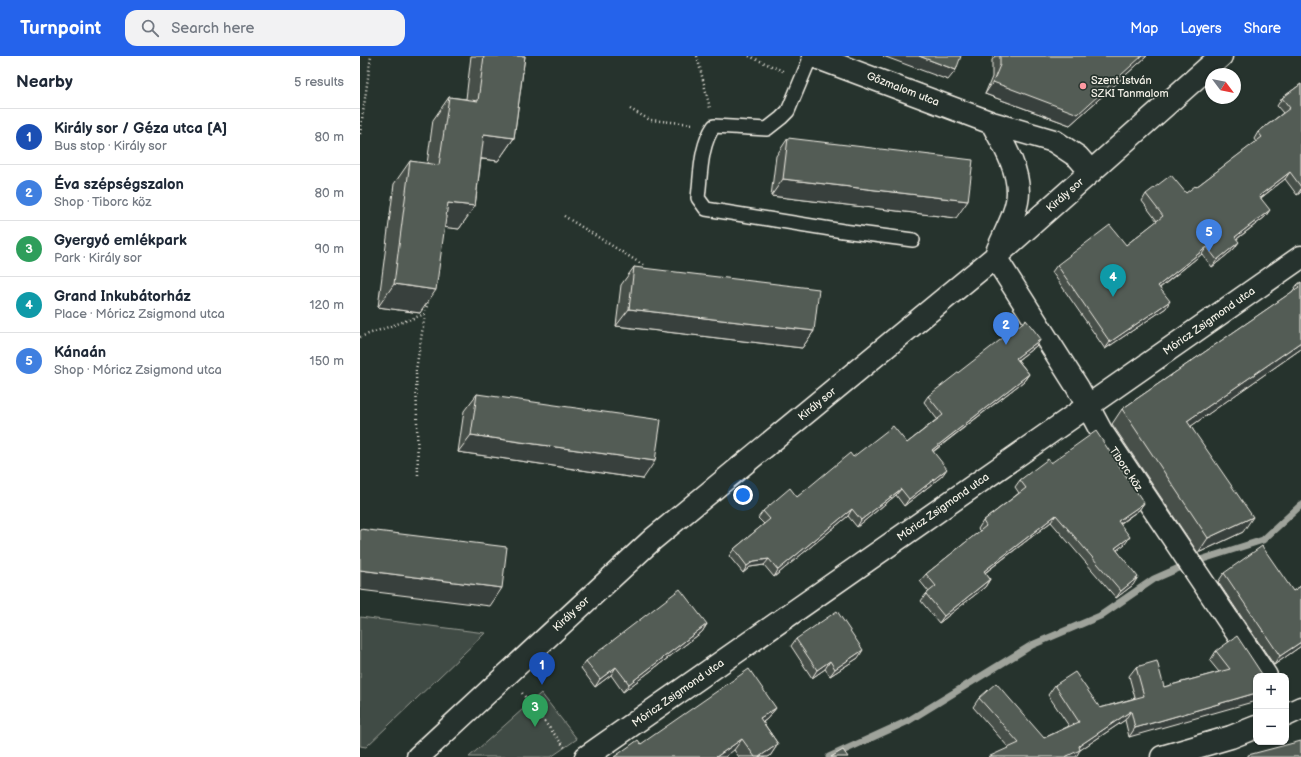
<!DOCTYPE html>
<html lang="en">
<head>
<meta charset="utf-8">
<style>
  body { margin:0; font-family:"Balsamiq Sans",sans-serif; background:#f2f2f3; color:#1f2937 }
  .controls { position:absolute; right:12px; bottom:12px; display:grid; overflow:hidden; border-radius:8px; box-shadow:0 1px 3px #0004 }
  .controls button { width:36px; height:36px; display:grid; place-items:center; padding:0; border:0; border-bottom:1px solid #e0e1e3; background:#fff; color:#1f2937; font:20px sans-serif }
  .compass { position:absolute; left:845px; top:12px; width:36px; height:36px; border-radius:50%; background:#fff; box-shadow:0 1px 3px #0004; rotate:122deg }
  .you { position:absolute; left:383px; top:439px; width:14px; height:14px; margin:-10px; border:3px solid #fff; border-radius:50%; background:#1a73e8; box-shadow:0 0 0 6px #1a73e833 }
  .badge { display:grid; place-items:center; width:26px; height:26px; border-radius:50%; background:#2563eb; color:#fff; font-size:13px; font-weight:700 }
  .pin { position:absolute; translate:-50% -33px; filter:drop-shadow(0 1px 2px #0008) }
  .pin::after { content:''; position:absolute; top:21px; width:14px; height:12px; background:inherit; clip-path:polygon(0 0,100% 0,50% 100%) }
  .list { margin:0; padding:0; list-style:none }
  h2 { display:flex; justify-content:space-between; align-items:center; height:52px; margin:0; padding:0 16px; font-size:17px }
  h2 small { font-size:13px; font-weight:400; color:#747a83 }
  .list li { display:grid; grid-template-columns:26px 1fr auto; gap:12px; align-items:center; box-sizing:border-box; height:56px; padding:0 16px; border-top:1px solid #e0e1e3 }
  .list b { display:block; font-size:15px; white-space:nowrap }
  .list p { margin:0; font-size:13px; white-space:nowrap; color:#747a83 }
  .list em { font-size:13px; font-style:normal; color:#747a83 }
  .icon { flex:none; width:22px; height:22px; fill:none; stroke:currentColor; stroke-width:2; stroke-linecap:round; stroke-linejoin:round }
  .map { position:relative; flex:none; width:941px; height:701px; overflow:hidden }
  header { display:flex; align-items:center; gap:24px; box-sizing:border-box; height:56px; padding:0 20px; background:#2563eb; color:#fff }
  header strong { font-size:19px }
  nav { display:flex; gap:22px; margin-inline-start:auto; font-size:14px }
  .search { width:280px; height:36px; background:#f2f2f3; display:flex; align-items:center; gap:10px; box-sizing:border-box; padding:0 14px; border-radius:12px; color:#747a83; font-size:15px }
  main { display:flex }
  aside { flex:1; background:#fff }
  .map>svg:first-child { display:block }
</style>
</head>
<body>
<header>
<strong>Turnpoint</strong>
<div class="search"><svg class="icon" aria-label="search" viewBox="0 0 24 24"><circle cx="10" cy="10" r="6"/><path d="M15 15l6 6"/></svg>Search here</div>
<nav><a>Map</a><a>Layers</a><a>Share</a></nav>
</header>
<main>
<aside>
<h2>Nearby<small>5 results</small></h2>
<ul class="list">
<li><span class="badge" style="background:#1a4fb4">1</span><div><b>Király sor / Géza utca [A]</b><p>Bus stop · Király sor</p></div><em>80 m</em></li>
<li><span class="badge" style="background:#3f7fe0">2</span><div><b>Éva szépségszalon</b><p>Shop · Tiborc köz</p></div><em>80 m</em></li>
<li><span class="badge" style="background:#2e9e5b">3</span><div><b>Gyergyó emlékpark</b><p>Park · Király sor</p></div><em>90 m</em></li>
<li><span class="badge" style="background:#0f9aa8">4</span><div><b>Grand Inkubátorház</b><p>Place · Móricz Zsigmond utca</p></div><em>120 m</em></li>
<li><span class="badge" style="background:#3f7fe0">5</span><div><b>Kánaán</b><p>Shop · Móricz Zsigmond utca</p></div><em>150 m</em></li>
</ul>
</aside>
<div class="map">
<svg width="941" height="701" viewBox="0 0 941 701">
  <rect width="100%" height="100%" fill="#26332d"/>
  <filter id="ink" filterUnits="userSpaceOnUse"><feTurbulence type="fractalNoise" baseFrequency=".025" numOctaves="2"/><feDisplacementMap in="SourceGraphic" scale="8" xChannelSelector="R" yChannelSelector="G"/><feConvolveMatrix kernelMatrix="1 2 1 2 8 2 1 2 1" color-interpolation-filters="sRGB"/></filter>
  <g filter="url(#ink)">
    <path fill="#414b45" stroke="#9a9e96" d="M 0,561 L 125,577 L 6,691 L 0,690 Z
      M 181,637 L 217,683 L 191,701 L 109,701 Z"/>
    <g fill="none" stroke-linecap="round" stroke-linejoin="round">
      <path stroke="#9fa39b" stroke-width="7" d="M 840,504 L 903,484 L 941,449
        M 469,701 L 548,665 L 672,589 L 740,560 L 794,523 L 819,512"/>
      <defs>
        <path id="lane" d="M 451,0 L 428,55 L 421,62 L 407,73 L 354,70 C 340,90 341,118 338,142 L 346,153 L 483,175 L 553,184"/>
        <path id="street" d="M 453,0 L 632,67 L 694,85 L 718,101 L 731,116
          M 632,67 C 643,88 658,111 658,136 C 658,156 644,178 637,196
          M 635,201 L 718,332 L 741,375 L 906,620
          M 926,659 L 941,652
          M 58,701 L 293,483 L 635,201 L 861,0
          M 226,701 L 941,201
          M 802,701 L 871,681 L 896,671"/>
      </defs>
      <use href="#lane" stroke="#f4f1e8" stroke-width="16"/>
      <use href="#street" stroke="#f4f1e8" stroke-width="25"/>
      <path stroke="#f4f1e8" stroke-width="2.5" stroke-dasharray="1 3" stroke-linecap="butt" d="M 337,0 L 350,52
        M 389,0 L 425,16
        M 270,53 L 290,64 L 333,68
        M 0,78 L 11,0
        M 204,160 L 283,209
        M 0,281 L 65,258 L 68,245
        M 58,419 L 56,314 L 65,258
        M 162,637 L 206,693"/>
      <use href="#lane" stroke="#26332d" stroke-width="13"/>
      <use href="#street" stroke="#26332d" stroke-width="22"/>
    </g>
    <path fill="#474f49" stroke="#f4f1e8" d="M 111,0 L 165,0 L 154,82 L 138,105 L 121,103 L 115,150 L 99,173 L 85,171 L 60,257 L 18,251 L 34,128 L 50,105 L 67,108 L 73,64 L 89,41 L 106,43 Z
      M 635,0 L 787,0 L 710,69 L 625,38 L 632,21 L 632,4 Z
      M 941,28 L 941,136 L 937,139 L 925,123 L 901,142 L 905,161 L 877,183 L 874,193 L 852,211 L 842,198 L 800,232 L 806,252 L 745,293 L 692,216 L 697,209 L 766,189 L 797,165 L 782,145 L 786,138 L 826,137 L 836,131 L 896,86 L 894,83 L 898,76 L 923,57 L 917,50 L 922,42 Z
      M 428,82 L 596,162 L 411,140 L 416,100 Z
      M 274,211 L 454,275 L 442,292 L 256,270 L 261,229 Z
      M 941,226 L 941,293 L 831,370 L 883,476 L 838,497 L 752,368 L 762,353 L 932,236 L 937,229 Z
      M 676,290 L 658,304 L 669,318 L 664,325 L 573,396 L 582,420 L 544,450 L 536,439 L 497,471 L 488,460 L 414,521 L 404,509 L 390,511 L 383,517 L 369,500 L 374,493 L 404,468 L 398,462 L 403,455 L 437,441 L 493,401 L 547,387 L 577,363 L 564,346 L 568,340 Z
      M 117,338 L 283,423 L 98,396 L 104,355 Z
      M 691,407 L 784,447 L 779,454 L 760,468 L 765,488 L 757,494 L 773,529 L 756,542 L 691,466 L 625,517 L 630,523 L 625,531 L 579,567 L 561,545 L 566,538 L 569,536 L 560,525 L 566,518 L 620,475 L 618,473 L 623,465 L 659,437 L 655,431 L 660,424 Z
      M 864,517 L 933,535 L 941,530 L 941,590 L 914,609 L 858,526 Z
      M 347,568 L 342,576 L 263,636 L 251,619 L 235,631 L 221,612 L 226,605 Z
      M 436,583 L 498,602 L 470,620 L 465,613 L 452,622 L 431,590 Z
      M 856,595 L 902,618 L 769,681 L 765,664 L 720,694 L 649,692 L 613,651 L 619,642 L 684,682 L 709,670 L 688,639 L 695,629 L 740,652 L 775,642 L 769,620 L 776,611 L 804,631 L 859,616 L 850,605 Z
      M 416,652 L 407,663 L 403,666 L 418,688 L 410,700 L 408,701 L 379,701 L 374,694 L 281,688 Z"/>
    <path fill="#39403c" stroke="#f4f1e8" d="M 523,0 L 559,0 L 596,14 L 588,24 Z
      M 782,0 L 787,0 L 710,69 L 625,38 L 633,26 Z
      M 124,78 L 154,82 L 138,105 L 109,101 Z
      M 930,116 L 925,123 L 894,147 L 899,140 Z
      M 423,123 L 608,145 L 596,162 L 411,140 Z
      M 941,133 L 941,136 L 937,139 Z
      M 88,147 L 115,150 L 99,173 L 72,170 Z
      M 910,154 L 905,161 L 870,188 L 875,181 Z
      M 879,186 L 874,193 L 852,211 L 857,204 Z
      M 847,191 L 842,198 L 793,237 L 798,230 Z
      M 34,228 L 76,234 L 60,257 L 18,251 Z
      M 810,245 L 806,252 L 745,293 L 750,286 Z
      M 269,253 L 454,275 L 442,292 L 256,270 Z
      M 681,283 L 676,290 L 651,309 L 656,302 Z
      M 941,286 L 941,293 L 817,380 L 827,365 Z
      M 669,318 L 664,325 L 567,400 L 572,394 Z
      M 111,379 L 295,405 L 283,423 L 98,396 Z
      M 587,413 L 582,420 L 544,450 L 549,443 Z
      M 541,433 L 536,439 L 497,471 L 501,464 Z
      M 784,447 L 779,454 L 753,472 L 758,465 Z
      M 492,453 L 488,460 L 414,521 L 418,514 Z
      M 696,459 L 691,466 L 618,522 L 624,515 Z
      M 893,461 L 883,476 L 838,497 L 848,482 Z
      M 770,481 L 765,488 L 750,499 L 755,492 Z
      M 409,503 L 404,509 L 390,511 L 383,517 L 387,510 L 394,505 Z
      M 0,514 L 142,532 L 130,550 L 0,534 Z
      M 778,521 L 773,529 L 756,542 L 761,535 Z
      M 630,523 L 625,531 L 579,567 L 584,560 Z
      M 347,568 L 342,576 L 263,636 L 269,628 Z
      M 941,586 L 941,590 L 914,609 L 920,600 Z
      M 503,594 L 498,602 L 470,620 L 475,613 Z
      M 470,605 L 465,613 L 452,622 L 457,614 Z
      M 256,611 L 251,619 L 235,631 L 240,623 Z
      M 896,637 L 896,645 L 769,681 L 775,672 Z
      M 416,652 L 407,663 L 392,674 L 400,662 Z
      M 771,655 L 765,664 L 720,694 L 716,701 L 705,701 L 719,690 Z
      M 382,683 L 374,694 L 365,701 L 356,701 Z
      M 418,688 L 410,700 L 408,701 L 399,701 Z"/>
    <path fill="#525c55" stroke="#f4f1e8" d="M 124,0 L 165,0 L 154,82 L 124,78 L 115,150 L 88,147 L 76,234 L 34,228 L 50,105 L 79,109 L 89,41 L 118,45 Z
      M 559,0 L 601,0 L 596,14 Z
      M 640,0 L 782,0 L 718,58 L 633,26 L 640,9 Z
      M 941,28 L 941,131 L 930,116 L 899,140 L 910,154 L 875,181 L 879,186 L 857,204 L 847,191 L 798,230 L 810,245 L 750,286 L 697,209 L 750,169 L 766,189 L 803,160 L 786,138 L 811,119 L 826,137 L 835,130 L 836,131 L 902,81 L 898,76 L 930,52 L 922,42 Z
      M 428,82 L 613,104 L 608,145 L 423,123 Z
      M 274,211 L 459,233 L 454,275 L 269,253 Z
      M 941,226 L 941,286 L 827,365 L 893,461 L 848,482 L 762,353 L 939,231 L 937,229 Z
      M 666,264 L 681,283 L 656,302 L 669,318 L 572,394 L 587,413 L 549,443 L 541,433 L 501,464 L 492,453 L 418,514 L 409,503 L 394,505 L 387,510 L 374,493 L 410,463 L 403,455 L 430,432 L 437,441 L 490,397 L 493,401 L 533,370 L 547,387 L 583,359 L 568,340 Z
      M 117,338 L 301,364 L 295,405 L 111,379 Z
      M 736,375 L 784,447 L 758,465 L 770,481 L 755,492 L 778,521 L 761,535 L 696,459 L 624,515 L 630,523 L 584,560 L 566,538 L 576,530 L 566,518 L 626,470 L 623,465 L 666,432 L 660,424 L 688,403 L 691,407 Z
      M 0,473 L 147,491 L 142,532 L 0,514 Z
      M 902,490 L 933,535 L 941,530 L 941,586 L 920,600 L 864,517 Z
      M 320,533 L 347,568 L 269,628 L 256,611 L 240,623 L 226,605 Z
      M 477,555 L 503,594 L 475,613 L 470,605 L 457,614 L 436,583 Z
      M 877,580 L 902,618 L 905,620 L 896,620 L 896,637 L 775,672 L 771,655 L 719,690 L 720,694 L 705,701 L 628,701 L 659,687 L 619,642 L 636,627 L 684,682 L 719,666 L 695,629 L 715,616 L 740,652 L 784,640 L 776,611 L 797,605 L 804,631 L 870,613 L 856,595 Z
      M 389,613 L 416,652 L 400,662 L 418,688 L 399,701 L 395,701 L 382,683 L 356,701 L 254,701 L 278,684 L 281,688 Z
      M 941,685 L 941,701 L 888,701 L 888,699 Z
      M 483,694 L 488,701 L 471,701 Z"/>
  </g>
  <circle fill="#ff9aa2" stroke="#26332d" stroke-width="1.5" cx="723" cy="30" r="4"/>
  <g text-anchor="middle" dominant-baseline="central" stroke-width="3.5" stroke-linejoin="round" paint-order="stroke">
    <g font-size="11" fill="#f4f1e8" stroke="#26332d" text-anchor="start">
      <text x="731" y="24">Szent István<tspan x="731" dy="13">SZKI Tanmalom</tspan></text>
    </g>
    <g font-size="11" fill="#f4f1e8" stroke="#26332d">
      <text transform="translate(543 33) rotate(21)">Gőzmalom utca</text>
      <text transform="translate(705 139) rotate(-41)">Király sor</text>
      <text transform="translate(849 265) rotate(-35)">Móricz Zsigmond utca</text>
      <text transform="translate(457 348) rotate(-39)">Király sor</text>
      <text transform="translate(766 413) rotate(56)">Tiborc köz</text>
      <text transform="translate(583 451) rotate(-35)">Móricz Zsigmond utca</text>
      <text transform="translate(211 558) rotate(-43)">Király sor</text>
      <text transform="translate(318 637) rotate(-35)">Móricz Zsigmond utca</text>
    </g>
  </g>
</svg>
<div class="controls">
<button>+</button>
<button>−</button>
</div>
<svg class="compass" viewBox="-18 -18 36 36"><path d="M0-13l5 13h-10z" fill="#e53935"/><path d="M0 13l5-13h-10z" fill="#747a83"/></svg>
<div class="you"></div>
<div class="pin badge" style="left:182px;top:629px;background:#1a4fb4">1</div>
<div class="pin badge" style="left:646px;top:289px;background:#3f7fe0">2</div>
<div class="pin badge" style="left:175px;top:671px;background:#2e9e5b">3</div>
<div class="pin badge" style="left:753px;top:241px;background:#0f9aa8">4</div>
<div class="pin badge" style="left:849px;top:196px;background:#3f7fe0">5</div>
</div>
</main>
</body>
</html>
